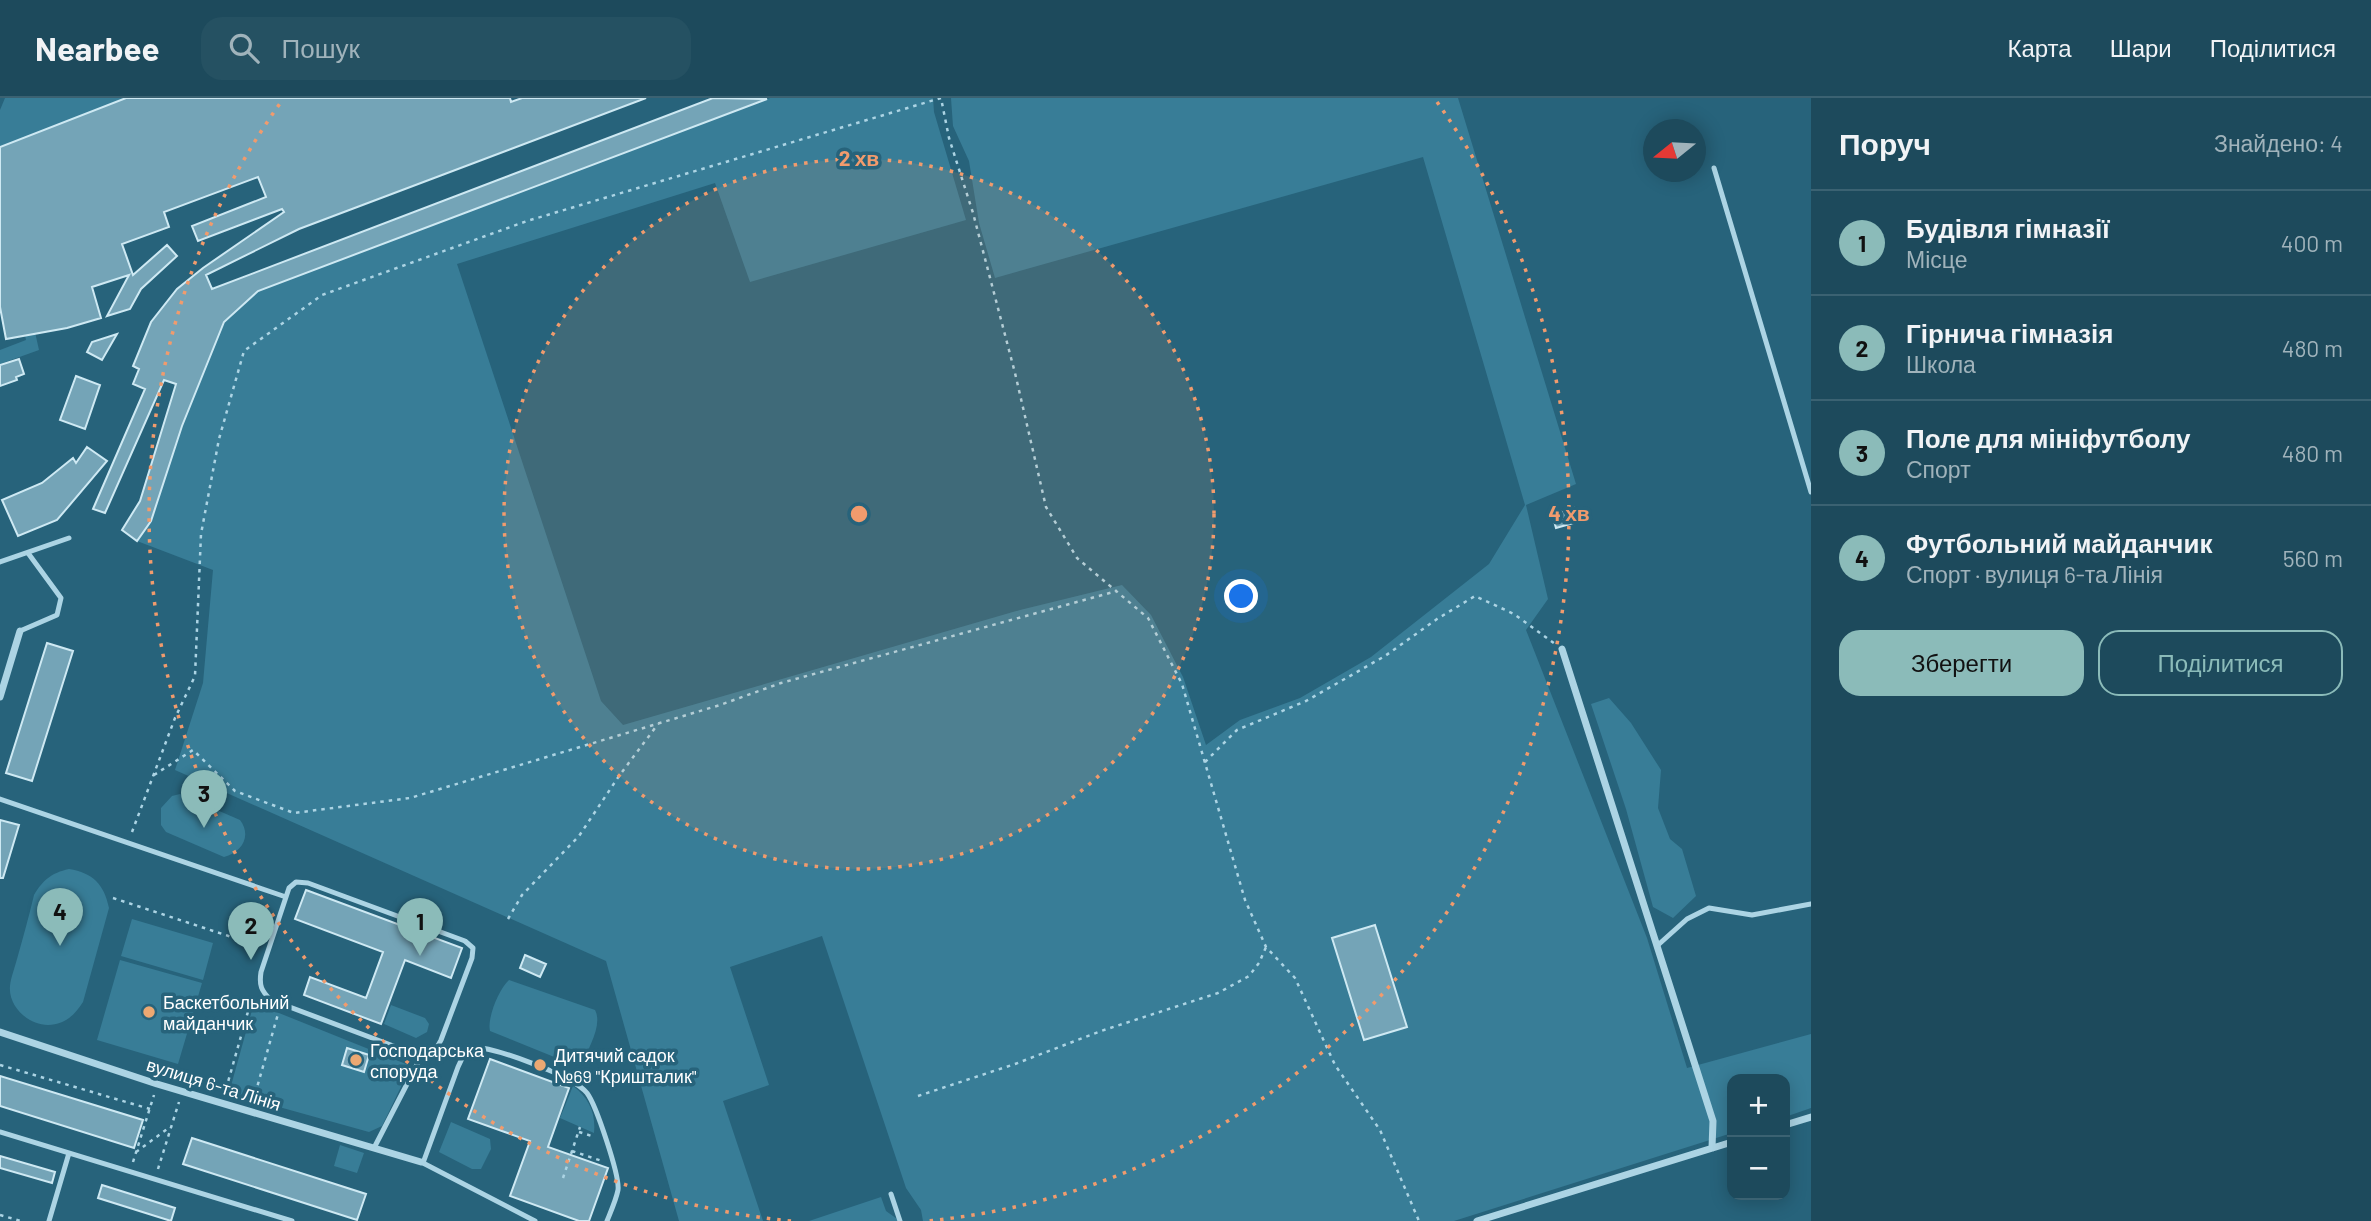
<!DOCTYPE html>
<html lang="uk">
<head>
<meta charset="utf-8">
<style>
  body { margin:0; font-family:Barlow,sans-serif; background:#255162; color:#f1f3f6 }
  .controls { position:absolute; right:21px; bottom:21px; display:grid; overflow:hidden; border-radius:14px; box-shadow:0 4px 18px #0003 }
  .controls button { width:63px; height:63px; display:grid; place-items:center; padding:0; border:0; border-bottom:2px solid #3b6272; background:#1d4a5c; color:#f1f3f6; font:35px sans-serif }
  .compass { position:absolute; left:1643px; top:21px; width:63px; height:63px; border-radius:50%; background:#1d4a5c; box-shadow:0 4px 18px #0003; rotate:252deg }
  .you { position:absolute; left:1242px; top:499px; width:24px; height:24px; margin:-18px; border:5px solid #fff; border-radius:50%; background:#1a73e8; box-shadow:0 0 0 10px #1a73e833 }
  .badge { display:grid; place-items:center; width:46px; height:46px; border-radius:50%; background:#8bbbb9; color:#111; font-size:23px; font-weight:700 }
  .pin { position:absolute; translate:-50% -58px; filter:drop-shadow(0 2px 4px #0008) }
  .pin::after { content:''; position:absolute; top:37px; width:24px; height:21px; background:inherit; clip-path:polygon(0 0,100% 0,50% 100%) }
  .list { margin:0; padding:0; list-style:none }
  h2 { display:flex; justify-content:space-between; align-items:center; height:91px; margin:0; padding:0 28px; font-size:30px }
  h2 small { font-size:23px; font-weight:400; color:#a0b3bb }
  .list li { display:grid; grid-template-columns:46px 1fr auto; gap:21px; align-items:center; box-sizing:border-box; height:105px; padding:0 28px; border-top:2px solid #3b6272 }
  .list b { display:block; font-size:26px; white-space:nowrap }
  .list p { margin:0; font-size:23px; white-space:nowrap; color:#a0b3bb }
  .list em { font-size:23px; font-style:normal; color:#a0b3bb }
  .actions { display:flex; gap:14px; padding:21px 28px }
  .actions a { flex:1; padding:16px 0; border:2px solid #8bbbb9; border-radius:21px; text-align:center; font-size:24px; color:#8bbbb9 }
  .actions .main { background:#8bbbb9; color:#111 }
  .icon { flex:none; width:38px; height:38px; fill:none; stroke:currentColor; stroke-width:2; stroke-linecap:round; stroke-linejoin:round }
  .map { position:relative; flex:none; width:1811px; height:1123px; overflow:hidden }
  header { display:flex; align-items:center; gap:42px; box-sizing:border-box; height:98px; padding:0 35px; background:#1d4a5c; border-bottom:2px solid #3b6272 }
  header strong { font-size:33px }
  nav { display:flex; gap:38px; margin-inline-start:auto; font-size:24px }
  .search { width:490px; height:63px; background:#255162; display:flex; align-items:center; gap:18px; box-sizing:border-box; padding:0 24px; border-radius:21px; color:#a0b3bb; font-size:26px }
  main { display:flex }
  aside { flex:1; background:#1d4a5c }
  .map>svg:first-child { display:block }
</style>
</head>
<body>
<header>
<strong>Nearbee</strong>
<div class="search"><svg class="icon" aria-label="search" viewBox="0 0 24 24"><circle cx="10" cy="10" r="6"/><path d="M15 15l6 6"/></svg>Пошук</div>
<nav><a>Карта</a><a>Шари</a><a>Поділитися</a></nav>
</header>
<main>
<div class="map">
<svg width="1811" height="1123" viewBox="0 0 1811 1123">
  <rect width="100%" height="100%" fill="#27637b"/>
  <path fill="#387d97" d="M 5,0 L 126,0 L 0,49 L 0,12 Z
    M 770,0 L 933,0 L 934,14 L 966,122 L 750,184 L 715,85 L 457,166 L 601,603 L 623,627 L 1020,512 L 1122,487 L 1151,517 L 1183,579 L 1206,647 L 1240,622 L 1300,600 L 1371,559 L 1489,466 L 1525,407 L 1423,59 L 995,180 L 979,125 L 969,63 L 953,28 L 951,0 L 1458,0 L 1576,386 L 1526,407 L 1548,501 L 1526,532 L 1647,840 L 1687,970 L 1811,936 L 1811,1010 L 1785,1019 L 1785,981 L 1732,981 L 1732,1035 L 1454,1123 L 923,1123 L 921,1112 L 906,1090 L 822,838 L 730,869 L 769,987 L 723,1003 L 763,1123 L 679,1123 L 606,863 L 175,672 L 203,585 L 213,472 L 137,443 L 151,423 L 182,328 L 224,224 L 258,193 Z
    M 0,77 L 39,252 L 0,266 L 0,252 L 26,242 L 0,120 Z
    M 1609,600 L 1631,625 L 1661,672 L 1658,710 L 1670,741 L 1682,751 L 1696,798 L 1673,820 L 1653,809 L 1626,711 L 1591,606 Z
    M 180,696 L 240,722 C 252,738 242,754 224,759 L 166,734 L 161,727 L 161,710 L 172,698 Z
    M 69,771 C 93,775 104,786 109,810 L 83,904 C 75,917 64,927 48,927 C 28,927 8,908 10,888 C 11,879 15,869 17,861 C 23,840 29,818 34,797 C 43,782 51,775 69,771 Z
    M 132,821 L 213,845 L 203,882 L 121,858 Z
    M 120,862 L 202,885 L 178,966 L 97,942 Z
    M 509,882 L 595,912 C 603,927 588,951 582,966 L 574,967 L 490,933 C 487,920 499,891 509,882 Z
    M 254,905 L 411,968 L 382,1028 L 369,1034 L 229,995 Z
    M 391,907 L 425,920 L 429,926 L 427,934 L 416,940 L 384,926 Z
    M 573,988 C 589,1000 596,1015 594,1035 L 560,1020 Z
    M 451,1024 L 490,1041 L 491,1051 L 481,1071 L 472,1071 L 439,1054 Z
    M 340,1047 L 364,1055 L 357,1075 L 334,1068 Z
    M 881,1099 L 886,1113 L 900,1123 L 809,1123 Z"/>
  <path fill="#74a4b7" stroke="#cee9f3" stroke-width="2" d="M 126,0 L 510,0 L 511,4 L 522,0 L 646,0 L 299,131 L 206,177 L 212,191 L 713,0 L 767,1 L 258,193 L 224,224 L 182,328 L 151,423 L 137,443 L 122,432 L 140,403 L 176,286 L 164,282 L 105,415 L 93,411 L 145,291 L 133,286 L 139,271 L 133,268 L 151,224 L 177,191 L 203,170 L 284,114 L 282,111 L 198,143 L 192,128 L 266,99 L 258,79 L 164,114 L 169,129 L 122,146 L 133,177 L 167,147 L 177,158 L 141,191 L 130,211 L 107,218 L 129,177 L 92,189 L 101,220 L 67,230 L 6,241 L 0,209 L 0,49 Z
    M 117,236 L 102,262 L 87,254 L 92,244 Z
    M 19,261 L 24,276 L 16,279 L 17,282 L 0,288 L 0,267 Z
    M 76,278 L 100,287 L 85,331 L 60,322 Z
    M 87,349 L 107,363 L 57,422 L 18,438 L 2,402 L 42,385 L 73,360 L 76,365 Z
    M 1574,410 L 1577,424 L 1556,430 L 1552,416 Z
    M 47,545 L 73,553 L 32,683 L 6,675 Z
    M 0,722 L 19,727 L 3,780 L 0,780 Z
    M 306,792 L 462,850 L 451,880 L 405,862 L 381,926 L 304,897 L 310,879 L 366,900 L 383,854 L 295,821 Z
    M 1375,827 L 1407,929 L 1364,942 L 1332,840 Z
    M 525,857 L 546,866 L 540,879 L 520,870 Z
    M 347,950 L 369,957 L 364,974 L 342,967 Z
    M 490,961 L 569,990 L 548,1049 L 608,1070 L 589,1123 L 579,1123 L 510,1098 L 530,1043 L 468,1021 Z
    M 0,978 L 143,1022 L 134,1050 L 0,1008 Z
    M 192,1040 L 366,1096 L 357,1122 L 183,1066 Z
    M 0,1058 L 55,1074 L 52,1085 L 0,1070 Z
    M 102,1087 L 175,1110 L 171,1123 L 98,1100 Z"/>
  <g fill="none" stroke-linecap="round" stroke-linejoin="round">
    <path stroke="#acd4e4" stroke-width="2.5" stroke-dasharray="3.5 5" stroke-linecap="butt" d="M 1205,664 L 1237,632 L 1306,603 L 1385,558 L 1437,521 L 1475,498 L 1514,516 L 1555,546
      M 154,677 L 193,652 L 235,693 L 294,715 L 410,700 L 720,607 L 781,585 L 1117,493
      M 132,734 L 175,620 L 195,578 L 201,436 L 219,341 L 244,253 L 322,197 L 527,123 L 941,0 L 949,40 L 973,115 L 1015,275 L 1046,409 L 1077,460 L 1148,520 L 1182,586 L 1245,802 L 1266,849 L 1295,880 L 1335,967 L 1380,1032 L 1419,1123
      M 113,800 L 259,848
      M 508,821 L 522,797 L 579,738 L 619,678 L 658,626
      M 0,967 L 150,1011
      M 226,991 L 251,903 L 256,899
      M 226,992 L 254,1000 L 278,916
      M 918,998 L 1015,966 L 1101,933 L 1218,895 L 1249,878 L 1259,865 L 1266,849
      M 579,1034 L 595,1039
      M 572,1053 L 602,1063
      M 136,1054 L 170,1029
      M 133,1064 L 154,997
      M 158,1071 L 179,1004
      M 563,1080 L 580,1029
      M 0,1117 L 21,1123"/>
    <path stroke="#acd4e4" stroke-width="5" d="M 1714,70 L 1811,394
      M 0,464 L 69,440
      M 20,533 L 57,517 L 61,500 L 28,455
      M 0,701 L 286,799
      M 296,784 L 308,785 L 465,843 L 473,850 L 472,860 L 441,942 C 435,955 426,958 412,955 L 271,902 C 261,893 259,887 261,874 L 289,790 Z
      M 1658,847 L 1687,821 L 1709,810 L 1752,817 L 1811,806
      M 0,1034 L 292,1123
      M 374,1050 L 422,957
      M 891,1096 L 900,1123
      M 49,1123 L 69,1055
      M 535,1123 L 423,1065 L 458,969 L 465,954 L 473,949 C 496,950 572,977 587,995 C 596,1007 620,1078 618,1092 C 616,1102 611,1113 607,1123"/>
    <path stroke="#acd4e4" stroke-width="7" d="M 1562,551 L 1713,1023 L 1712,1050
      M 0,599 L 20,533
      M 0,934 L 157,986 L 421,1064
      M 1785,1027 L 1811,1019
      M 1477,1123 L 1732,1044"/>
  </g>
  <circle cx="859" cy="416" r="355" fill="#f19b6d" fill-opacity=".12"/>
  <g fill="none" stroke="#f19b6d" stroke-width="3.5" stroke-dasharray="3.5 7">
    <circle cx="859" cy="416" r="355"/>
    <path d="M791 1123A710 710 0 0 1 281 4M1437 4A710 710 0 0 1 927 1123"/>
  </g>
  <g fill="#eca872" stroke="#27637b" stroke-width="2.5">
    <circle cx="149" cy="914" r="7"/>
    <circle cx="356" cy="962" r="7"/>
    <circle cx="540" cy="967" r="7"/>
  </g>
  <g text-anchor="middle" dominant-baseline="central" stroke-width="7" stroke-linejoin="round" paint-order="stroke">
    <g font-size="18" fill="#fff" stroke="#27637b" text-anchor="start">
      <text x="163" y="904">Баскетбольний<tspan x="163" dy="21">майданчик</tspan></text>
      <text x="370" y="952">Господарська<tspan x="370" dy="21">споруда</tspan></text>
      <text x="554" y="957">Дитячий садок<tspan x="554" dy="21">№69 "Кришталик"</tspan></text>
    </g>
    <g font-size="18" fill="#fff" stroke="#27637b">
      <text transform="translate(214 986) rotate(17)">вулиця 6-та Лінія</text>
    </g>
  </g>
  <circle cx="859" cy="416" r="10" fill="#f19b6d" stroke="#27637b" stroke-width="3.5"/>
  <g font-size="21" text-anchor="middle" font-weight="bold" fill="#f19b6d" stroke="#27637b" stroke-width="7" stroke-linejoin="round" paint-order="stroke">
    <text x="859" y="68">2 хв</text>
    <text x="1569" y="423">4 хв</text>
  </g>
</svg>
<div class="controls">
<button>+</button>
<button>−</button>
</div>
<svg class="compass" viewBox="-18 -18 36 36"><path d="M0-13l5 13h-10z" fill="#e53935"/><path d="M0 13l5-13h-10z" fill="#a0b3bb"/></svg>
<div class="you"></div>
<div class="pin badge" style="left:420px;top:858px">1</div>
<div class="pin badge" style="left:251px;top:862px">2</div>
<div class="pin badge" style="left:204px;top:730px">3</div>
<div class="pin badge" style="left:60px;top:848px">4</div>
</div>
<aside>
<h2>Поруч<small>Знайдено: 4</small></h2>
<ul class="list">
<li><span class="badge">1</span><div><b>Будівля гімназії</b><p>Місце</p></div><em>400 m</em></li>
<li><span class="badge">2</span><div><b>Гірнича гімназія</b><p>Школа</p></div><em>480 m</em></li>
<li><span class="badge">3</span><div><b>Поле для мініфутболу</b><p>Спорт</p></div><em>480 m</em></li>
<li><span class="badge">4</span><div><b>Футбольний майданчик</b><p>Спорт · вулиця 6-та Лінія</p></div><em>560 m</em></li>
</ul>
<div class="actions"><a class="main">Зберегти</a><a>Поділитися</a></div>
</aside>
</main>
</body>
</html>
